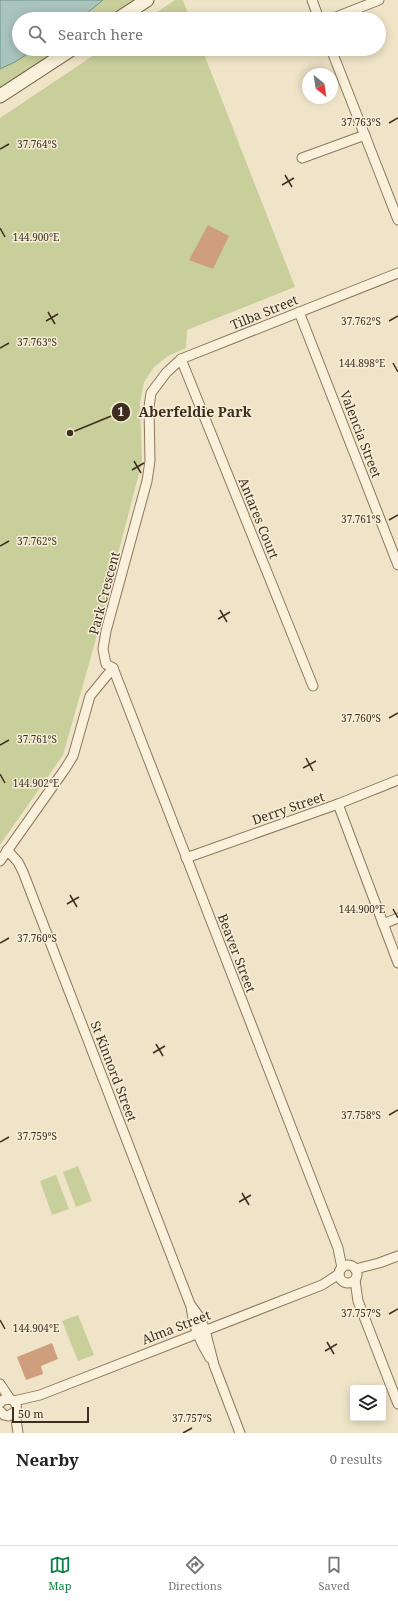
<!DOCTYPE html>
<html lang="en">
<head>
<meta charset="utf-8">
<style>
  :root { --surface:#fff; --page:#f2f2f2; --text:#222; --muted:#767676; --line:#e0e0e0; --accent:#0b8043 }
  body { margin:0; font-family:"Noto Serif",serif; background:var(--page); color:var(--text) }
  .controls { position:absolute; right:12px; bottom:12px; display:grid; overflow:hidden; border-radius:4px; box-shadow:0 2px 10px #0003 }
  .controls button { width:36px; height:36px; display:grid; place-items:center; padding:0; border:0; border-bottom:1px solid var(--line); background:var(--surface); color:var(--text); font:20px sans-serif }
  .compass { position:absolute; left:302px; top:68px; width:36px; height:36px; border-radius:50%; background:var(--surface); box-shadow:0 2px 10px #0003; rotate:150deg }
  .scale { position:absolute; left:12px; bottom:10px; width:77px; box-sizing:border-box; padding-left:4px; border:2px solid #3d2e20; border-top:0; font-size:11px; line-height:14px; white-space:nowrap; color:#3d2e20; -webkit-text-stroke:3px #f7eed8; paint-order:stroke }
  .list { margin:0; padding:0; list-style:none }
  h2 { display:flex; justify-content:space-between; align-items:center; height:52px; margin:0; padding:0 16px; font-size:17px }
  h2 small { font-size:13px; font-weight:400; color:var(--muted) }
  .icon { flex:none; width:22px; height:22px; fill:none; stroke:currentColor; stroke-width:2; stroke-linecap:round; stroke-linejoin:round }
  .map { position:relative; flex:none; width:398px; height:1433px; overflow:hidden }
  .search { position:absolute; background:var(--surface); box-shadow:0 2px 10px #0003; left:12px; right:12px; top:12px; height:44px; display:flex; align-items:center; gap:10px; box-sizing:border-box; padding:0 14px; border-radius:22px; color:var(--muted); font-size:15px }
  .sheet { height:112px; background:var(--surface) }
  nav { display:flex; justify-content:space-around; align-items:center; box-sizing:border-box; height:56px; border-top:1px solid var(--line); background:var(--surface); font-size:11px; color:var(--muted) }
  nav a { display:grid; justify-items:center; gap:2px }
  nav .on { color:var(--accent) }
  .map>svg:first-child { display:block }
  .green { fill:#c9cf9b }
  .water { fill:#a9c4bc; stroke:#6f938a }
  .building { fill:#cf9f7d }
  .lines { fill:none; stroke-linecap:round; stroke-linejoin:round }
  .street-casing { stroke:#8d765c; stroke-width:11 }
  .secondary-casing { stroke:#6f573f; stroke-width:15 }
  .street { stroke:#faf1dc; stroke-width:9 }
  .secondary { stroke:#faf1dc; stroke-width:13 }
  .ticks { fill:none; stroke:#3d2e20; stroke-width:1.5 }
  .labels { text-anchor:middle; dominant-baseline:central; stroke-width:3; stroke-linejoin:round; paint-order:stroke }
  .street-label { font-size:13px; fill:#3d2e20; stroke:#f7eed8 }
  .ticks-label { font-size:10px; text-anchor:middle; fill:#3d2e20; stroke:#f7eed8; stroke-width:3; stroke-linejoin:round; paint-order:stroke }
  .leader { fill:none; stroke:#3d2e20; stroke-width:1.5 }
  .callout-dot { fill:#3d2e20; stroke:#f7eed8; stroke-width:1.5 }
  .mark-label { font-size:12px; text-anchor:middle; font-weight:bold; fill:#fff }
  .callout-label { font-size:14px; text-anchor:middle; font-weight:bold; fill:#3d2e20; stroke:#f7eed8; stroke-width:3; stroke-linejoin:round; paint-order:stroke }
</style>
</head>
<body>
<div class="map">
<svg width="398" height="1433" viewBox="0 0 398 1433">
  <rect width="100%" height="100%" fill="#f0e4c8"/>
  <g class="green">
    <polygon points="103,0 138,0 110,19 80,19"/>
    <polygon points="175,0 183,0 190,19 147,19"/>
    <polygon points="35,49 64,49 0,91 0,69 15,62"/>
    <polygon points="103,49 202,49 295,287 187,330 186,348 168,356 154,367 144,382 140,403 142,462 94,646 63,755 0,845 0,118"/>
    <polygon points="78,1166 92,1201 76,1207 63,1172"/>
    <polygon points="56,1175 69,1209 52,1215 40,1181"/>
    <polygon points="78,1315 94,1355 78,1361 62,1321"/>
  </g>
  <polygon class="water" points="0,0 103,0 80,19 19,19 19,49 35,49 15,62 0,69"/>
  <g class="building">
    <polygon points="208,225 229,236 213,269 189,260"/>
    <polygon points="52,1343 58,1359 41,1366 43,1374 26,1380 17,1357"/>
  </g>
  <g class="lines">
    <g class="street-casing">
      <g id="street">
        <polyline points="312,0 319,19"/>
        <polyline points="331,19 379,0"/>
        <polyline points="331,49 398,220"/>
        <polyline points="302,158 365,135"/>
        <polyline points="299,312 398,565"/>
        <polyline points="181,359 313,686"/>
        <polyline points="113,668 338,1248 342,1268"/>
        <polyline points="113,668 106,664 103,649 106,631 147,481 150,461 149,407 151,393 166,373 181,359 398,273"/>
        <polyline points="338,804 398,963"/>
        <polyline points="7,850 18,862 23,872 190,1304 200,1318 205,1330 214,1365 240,1433"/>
        <polyline points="186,858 338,804 398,780"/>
        <polyline points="0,861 65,769 73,756 90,696 113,668"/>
        <polyline points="383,924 398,918"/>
        <circle cx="348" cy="1274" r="9"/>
        <polyline points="355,1269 379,1263 398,1256"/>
        <polyline points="355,1280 358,1301 398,1404"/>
        <path d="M191,1307C193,1326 200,1342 210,1358"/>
        <polyline points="0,1384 10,1399"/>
        <polyline points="14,1401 40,1395 322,1285 339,1274"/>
        <path d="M0,1403L3,1400L10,1399C16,1401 18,1406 15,1412L8,1416L4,1415L0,1411"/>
        <polyline points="15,1412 18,1433"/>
      </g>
    </g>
    <g class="secondary-casing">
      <g id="secondary">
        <polyline points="118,19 147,0"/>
        <polyline points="0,96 72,49"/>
      </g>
    </g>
    <use href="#street" class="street"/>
    <use href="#secondary" class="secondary"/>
  </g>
  <path class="ticks" d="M389,123L398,118M0,149L9,144M285,175L292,187M282,185L294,178M0,228L5,237M48,312L55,324M46,321L58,314M389,321L398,316M0,348L9,343M393,363L398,372M134,461L141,473M132,470L144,463M389,520L398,515M0,546L9,541M220,610L227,622M218,619L230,612M389,718L398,713M0,745L9,740M306,758L313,771M303,768L316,761M0,774L5,783M70,895L77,907M67,904L79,897M393,909L398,918M0,943L9,938M156,1044L163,1056M153,1053L165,1046M389,1115L398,1110M0,1142L9,1137M242,1193L249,1205M239,1202L251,1195M389,1314L398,1309M0,1320L5,1329M327,1342L334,1354M325,1351L337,1344M183,1433L192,1428"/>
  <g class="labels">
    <g class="street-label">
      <text transform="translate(264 312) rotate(-22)">Tilba Street</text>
      <text transform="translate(361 434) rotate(69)">Valencia Street</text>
      <text transform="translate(259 518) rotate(68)">Antares Court</text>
      <text transform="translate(104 593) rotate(-75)">Park Crescent</text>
      <text transform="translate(288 808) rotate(-19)">Derry Street</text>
      <text transform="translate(237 953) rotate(69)">Beaver Street</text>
      <text transform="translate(114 1071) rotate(69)">St Kinnord Street</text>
      <text transform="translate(176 1327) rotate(-21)">Alma Street</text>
    </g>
  </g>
  <g class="ticks-label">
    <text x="361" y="126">37.763°S</text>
    <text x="37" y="148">37.764°S</text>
    <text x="36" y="241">144.900°E</text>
    <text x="361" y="325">37.762°S</text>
    <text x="37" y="346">37.763°S</text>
    <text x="362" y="367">144.898°E</text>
    <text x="361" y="523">37.761°S</text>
    <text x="37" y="545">37.762°S</text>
    <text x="361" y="722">37.760°S</text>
    <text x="37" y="743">37.761°S</text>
    <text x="36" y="787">144.902°E</text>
    <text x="362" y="913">144.900°E</text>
    <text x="37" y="942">37.760°S</text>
    <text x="361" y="1119">37.758°S</text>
    <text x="37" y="1140">37.759°S</text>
    <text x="361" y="1317">37.757°S</text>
    <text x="36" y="1332">144.904°E</text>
    <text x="192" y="1422">37.757°S</text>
  </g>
  <path class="leader" d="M70 433L121 412"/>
  <g class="callout-dot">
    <circle cx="70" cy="433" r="4"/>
    <circle cx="121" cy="412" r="10"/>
  </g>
  <g class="mark-label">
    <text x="121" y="416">1</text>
  </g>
  <g class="callout-label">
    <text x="195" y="417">Aberfeldie Park</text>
  </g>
</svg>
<div class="controls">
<button><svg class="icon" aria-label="layers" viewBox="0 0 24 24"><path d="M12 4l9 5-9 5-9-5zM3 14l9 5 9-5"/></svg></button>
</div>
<svg class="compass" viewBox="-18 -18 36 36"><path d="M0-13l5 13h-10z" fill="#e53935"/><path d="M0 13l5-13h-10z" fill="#767676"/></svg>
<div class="scale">50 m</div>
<div class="search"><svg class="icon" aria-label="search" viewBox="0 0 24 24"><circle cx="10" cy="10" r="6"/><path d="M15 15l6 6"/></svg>Search here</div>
</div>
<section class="sheet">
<h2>Nearby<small>0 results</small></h2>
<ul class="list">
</ul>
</section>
<nav>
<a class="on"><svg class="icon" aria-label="map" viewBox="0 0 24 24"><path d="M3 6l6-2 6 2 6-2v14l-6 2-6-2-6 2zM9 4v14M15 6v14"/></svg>Map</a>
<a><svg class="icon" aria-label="directions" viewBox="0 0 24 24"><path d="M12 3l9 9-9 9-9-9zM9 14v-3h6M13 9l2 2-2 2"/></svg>Directions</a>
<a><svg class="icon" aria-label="saved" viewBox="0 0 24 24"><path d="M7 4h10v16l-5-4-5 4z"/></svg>Saved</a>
</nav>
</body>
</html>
